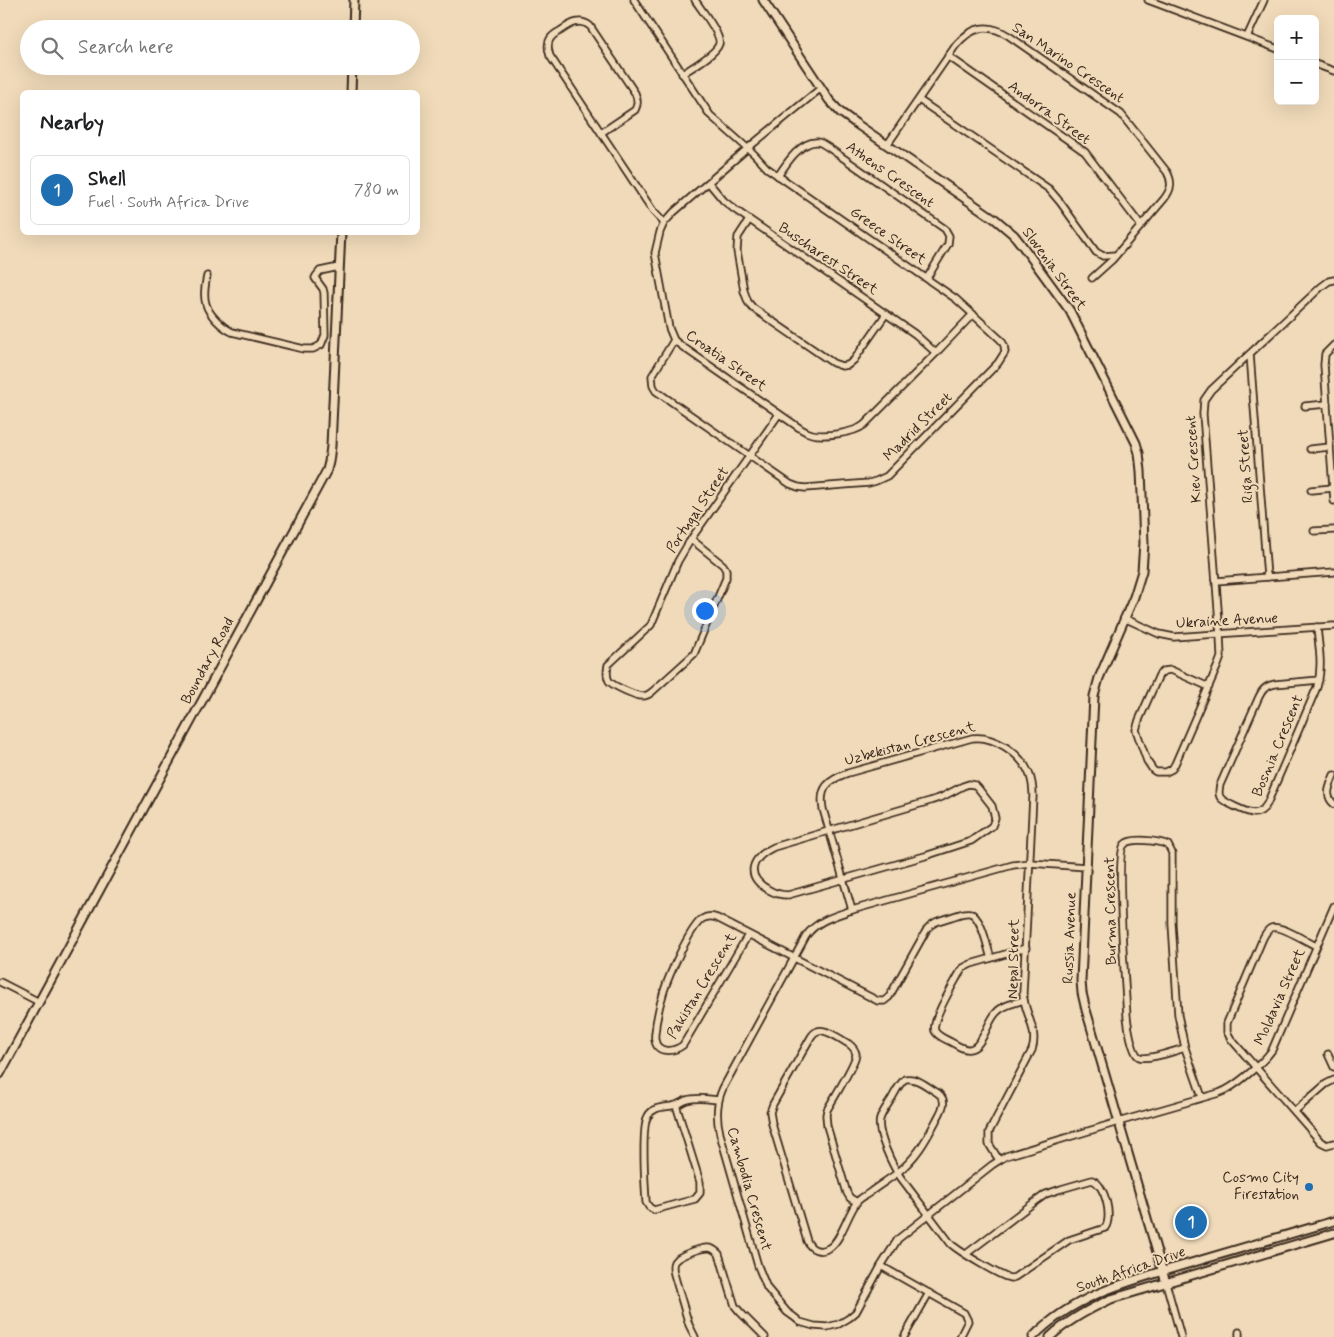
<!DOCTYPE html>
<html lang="en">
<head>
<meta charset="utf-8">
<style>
  :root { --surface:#fff; --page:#f2f2f2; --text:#202124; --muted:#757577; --line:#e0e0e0; --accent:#1f6fb2 }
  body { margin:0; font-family:Mynerve,sans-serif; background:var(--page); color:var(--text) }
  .controls { position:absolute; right:15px; top:15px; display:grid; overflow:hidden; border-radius:8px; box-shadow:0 5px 20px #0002 }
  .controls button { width:45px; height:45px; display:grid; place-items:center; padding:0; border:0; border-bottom:1px solid var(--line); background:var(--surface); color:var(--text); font:25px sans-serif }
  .you { position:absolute; left:704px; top:610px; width:18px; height:18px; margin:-12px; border:4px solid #fff; border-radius:50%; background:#1a73e8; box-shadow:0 0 0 8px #1a73e833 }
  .badge { display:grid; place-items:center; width:32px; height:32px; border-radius:50%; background:var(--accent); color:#fff; font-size:16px; font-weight:700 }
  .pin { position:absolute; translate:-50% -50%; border:2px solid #fff; box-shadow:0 1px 5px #0006 }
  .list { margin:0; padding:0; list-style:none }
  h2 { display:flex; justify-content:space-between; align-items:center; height:65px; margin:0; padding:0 20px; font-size:21px }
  h2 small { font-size:16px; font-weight:400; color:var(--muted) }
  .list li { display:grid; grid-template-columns:32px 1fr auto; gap:15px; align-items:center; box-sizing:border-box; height:70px; margin:0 10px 10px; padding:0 10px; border:1px solid var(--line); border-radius:8px }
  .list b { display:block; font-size:19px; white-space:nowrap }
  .list p { margin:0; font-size:16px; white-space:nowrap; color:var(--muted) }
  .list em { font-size:16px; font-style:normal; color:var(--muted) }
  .icon { flex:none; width:28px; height:28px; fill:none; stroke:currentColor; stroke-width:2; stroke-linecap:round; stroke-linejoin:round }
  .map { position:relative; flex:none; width:1334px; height:1337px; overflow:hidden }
  .search { position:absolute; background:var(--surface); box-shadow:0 5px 20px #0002; left:20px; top:20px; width:400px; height:55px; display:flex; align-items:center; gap:12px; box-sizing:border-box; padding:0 18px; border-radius:28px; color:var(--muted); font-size:19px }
  .panel { position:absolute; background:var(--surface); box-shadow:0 5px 20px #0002; left:20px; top:90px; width:400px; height:145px; border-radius:8px }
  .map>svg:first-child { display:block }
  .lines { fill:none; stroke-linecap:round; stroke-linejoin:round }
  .minor-casing { stroke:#3b2a1e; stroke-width:9 }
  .tertiary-casing { stroke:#3b2a1e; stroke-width:11 }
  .minor { stroke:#f0dab9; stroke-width:5.5 }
  .tertiary { stroke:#f0dab9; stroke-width:7 }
  .poi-dot { fill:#1f6fb2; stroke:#f0dab9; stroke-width:2 }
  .labels { text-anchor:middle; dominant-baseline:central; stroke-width:4; stroke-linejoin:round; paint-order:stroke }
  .street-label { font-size:15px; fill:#3b2a1e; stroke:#f0dab9 }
  .poi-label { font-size:15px; fill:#3b2a1e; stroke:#f0dab9; text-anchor:end }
</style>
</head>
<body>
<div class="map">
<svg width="1334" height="1337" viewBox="0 0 1334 1337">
  <rect width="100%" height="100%" fill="#f0dab9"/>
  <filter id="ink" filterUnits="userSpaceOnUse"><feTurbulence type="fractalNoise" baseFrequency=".02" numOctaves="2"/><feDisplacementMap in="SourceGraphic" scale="10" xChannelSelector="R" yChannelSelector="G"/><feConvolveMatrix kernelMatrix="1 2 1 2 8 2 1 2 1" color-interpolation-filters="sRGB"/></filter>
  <g filter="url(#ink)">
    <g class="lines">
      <g class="minor-casing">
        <g id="minor">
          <polyline points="634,0 710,115 754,154 767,168 956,299 1001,340 1004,345 1005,352 998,363 887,476 876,481 869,483 805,488 798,487 790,484 656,391 653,386 652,376 674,340"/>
          <polyline points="1148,0 1278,49"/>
          <polyline points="1247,37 1264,0"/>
          <polyline points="948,56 1085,152 1141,226"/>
          <polyline points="1315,64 1334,71"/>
          <path d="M682,74C691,68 716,54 719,44C722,35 700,8 695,0"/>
          <path d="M821,88L748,148L674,212L664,223L660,232L655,253L669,328L674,340L680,345L801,429C804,431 808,433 812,434C825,437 854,433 864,425L936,353L973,314"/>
          <polyline points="919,100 1049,189 1060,202 1096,252 1103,256 1116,255"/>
          <path d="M601,133L635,110C638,104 638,100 635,93L590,26C579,17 569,25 560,31C556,33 552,36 550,39C547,44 548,50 550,56L653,211L664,223"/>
          <path d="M887,145L956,45C972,26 988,23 1009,36L1121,114L1167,172C1173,183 1171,190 1164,199L1112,260L1092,278"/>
          <path d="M778,176C786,164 801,140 818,142C822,143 826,146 829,148L945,229L949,236L948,244L927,278"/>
          <polyline points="709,183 724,201 734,209 915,334 936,353"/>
          <polyline points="749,220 738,237 737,251 744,291 748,302 753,308 833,363 842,366 848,365 854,360 886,314"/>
          <path d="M207,276C205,285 203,295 206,304C209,315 222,327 232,332L304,349H313L321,345L325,335L324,293L323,289L315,278L316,276L320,271L339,267"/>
          <polyline points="1334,345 1325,354 1324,365 1334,501"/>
          <polyline points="1250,354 1267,577"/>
          <polyline points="1305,406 1327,404"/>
          <polyline points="1310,449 1330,447"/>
          <polyline points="1311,490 1333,488"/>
          <polyline points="1314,531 1334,530"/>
          <path d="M691,539L723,565L726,570V578L694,654L653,691C650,694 646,696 642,696C636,696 613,686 609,681C606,676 607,670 608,665L651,625L678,561L691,539L779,414"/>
          <polyline points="1216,581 1334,572"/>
          <polyline points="1124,618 1159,634 1174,637 1334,626"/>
          <path d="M1317,627C1319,649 1323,666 1317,687L1267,804C1264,809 1260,813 1254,813C1247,813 1223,802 1220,797C1218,793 1219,789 1220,785L1258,699C1262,690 1265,686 1275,684L1319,680"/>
          <polyline points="1209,687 1171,670 1164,671 1159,675 1139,720 1136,730 1147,761 1153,770 1156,772 1166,772 1172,769 1175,764 1218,665 1221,657 1220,635 1203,414 1204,400 1211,390 1321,287 1329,281 1334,280"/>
          <path d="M1334,775C1330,786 1324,795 1334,804"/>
          <path d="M969,784L975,785L978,788L992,806L995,818L992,826L971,841L925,856L788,895C781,895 776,894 769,890C744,876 751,858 774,847L930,801L942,797L963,786Z"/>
          <path d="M1086,867L1030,863L1013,865L852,910C835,916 817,920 806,936L723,1088C716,1103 716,1118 720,1134L758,1266L767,1288L787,1312L794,1317L800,1322L814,1326L827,1327L839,1324L849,1318L856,1312L881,1266L898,1239L992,1165L1006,1156L1118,1122L1219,1093C1234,1088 1263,1063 1272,1050L1334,906"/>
          <path d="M852,910L823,809C819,788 828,780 848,773L972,738C994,735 1020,753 1029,773C1032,780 1033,788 1033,796L1023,993C1024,1013 1039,1030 1032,1050L989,1132V1144L999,1160"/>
          <path d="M748,935L683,1045C674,1052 657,1054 655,1040C654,1035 656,1029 656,1024C658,1015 659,1006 662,998C666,981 689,929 702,919C707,916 712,916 717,918L878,1001H884L889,997L927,929C933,921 942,920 951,917C957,915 964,912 970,913C982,917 987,947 991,958"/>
          <path d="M1316,946C1307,942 1280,924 1271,928C1267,930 1265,934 1263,938L1227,1023V1032L1231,1039L1321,1142L1327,1145L1334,1143"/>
          <polyline points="0,982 39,1002"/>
          <path d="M1024,1000C1015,1003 1002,1005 996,1013C988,1021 983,1044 973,1048C965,1052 957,1045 951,1042C946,1039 938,1037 935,1031C931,1021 953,985 959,974L963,968L971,964L1026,948"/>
          <path d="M1185,1048C1177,1050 1144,1062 1138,1056C1132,1051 1128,1026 1127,1017C1126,995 1115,854 1124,845C1130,837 1160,841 1168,845L1172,853V924L1178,1015L1185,1048L1202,1097"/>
          <polyline points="1328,1054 1334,1067"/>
          <path d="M676,1105L700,1182V1193L695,1199L654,1210L649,1207L646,1202C645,1186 641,1126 648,1116C654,1105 667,1108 676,1105C680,1104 683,1101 687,1100C697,1097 708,1099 718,1100"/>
          <polyline points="1295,1111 1326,1084 1334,1080"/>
          <path d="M857,1202L850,1198L847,1193L827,1126L826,1115L827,1110C833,1099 856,1063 856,1054C855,1049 853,1047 849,1044C842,1040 825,1028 818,1031C814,1032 813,1034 811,1037L773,1104L770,1112L772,1124L807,1241C811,1250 820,1253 829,1248C841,1241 848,1213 857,1202C860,1198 865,1196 869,1193C878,1186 888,1180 897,1173C916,1158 925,1142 936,1121C943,1108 950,1099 933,1090C925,1085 916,1077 905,1079C899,1084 896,1091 892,1098C888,1105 882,1112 880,1119C876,1132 893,1167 901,1178L951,1244C959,1251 1002,1278 1011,1278C1013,1278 1014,1277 1015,1277L1069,1240L1105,1228C1113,1217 1105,1184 1092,1180L1061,1189L1046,1194L1032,1204L966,1254"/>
          <polyline points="881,1266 964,1313 968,1321 960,1337"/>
          <polyline points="1166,1283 1181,1337"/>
          <path d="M695,1337L689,1325L674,1274C673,1270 672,1266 674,1262C678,1256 701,1247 709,1248C713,1248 716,1251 719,1254L735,1306L740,1312L765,1337"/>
          <polyline points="904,1337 929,1293"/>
          <polyline points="1239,1337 1239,1332"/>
        </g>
      </g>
      <g class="tertiary-casing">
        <g id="tertiary">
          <polyline points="763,0 829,100 840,112 858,125 995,219 1014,235 1021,244 1070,311 1136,443 1139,453 1141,471 1144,543 1142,571 1134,597 1099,678 1094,696 1081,981 1082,993 1086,1010 1166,1283"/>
          <polyline points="353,29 354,0"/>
          <polyline points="351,92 352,66"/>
          <polyline points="0,1074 327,470 329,462 331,446 341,232"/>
          <path d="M1033,1337C1076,1293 1134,1280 1191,1263C1238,1249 1286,1235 1334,1221"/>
          <path d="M1050,1337C1068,1320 1089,1309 1111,1299L1334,1233"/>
        </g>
      </g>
      <use href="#minor" class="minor"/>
      <use href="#tertiary" class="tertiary"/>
    </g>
  </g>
  <circle class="poi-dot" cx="1309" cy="1187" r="5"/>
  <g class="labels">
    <g class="street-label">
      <text transform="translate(1068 63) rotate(34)">San Marino Crescent</text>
      <text transform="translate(1049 113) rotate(36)">Andorra Street</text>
      <text transform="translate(890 175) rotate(35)">Athens Crescent</text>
      <text transform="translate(888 236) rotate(35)">Greece Street</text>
      <text transform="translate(828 259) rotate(34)">Buscharest Street</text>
      <text transform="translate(1054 269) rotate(54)">Slovenia Street</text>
      <text transform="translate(726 361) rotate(35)">Croatia Street</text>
      <text transform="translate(918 427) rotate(-45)">Madrid Street</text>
      <text transform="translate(1194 459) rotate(-94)">Kiev Crescent</text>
      <text transform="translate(1246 466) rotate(-94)">Riga Street</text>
      <text transform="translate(698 510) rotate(-56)">Portugal Street</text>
      <text transform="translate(1227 621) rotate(-3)">Ukraine Avenue</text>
      <text transform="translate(208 661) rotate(-62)">Boundary Road</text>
      <text transform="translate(910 744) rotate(-15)">Uzbekistan Crescent</text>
      <text transform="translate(1278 746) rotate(-67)">Bosnia Crescent</text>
      <text transform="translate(1111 911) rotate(-91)">Burma Crescent</text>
      <text transform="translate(1070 938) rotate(-88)">Russia Avenue</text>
      <text transform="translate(1014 959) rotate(-89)">Nepal Street</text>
      <text transform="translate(702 986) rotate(-59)">Pakistan Crescent</text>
      <text transform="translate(1280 997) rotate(-66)">Moldavia Street</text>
      <text transform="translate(749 1189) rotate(74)">Cambodia Crescent</text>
      <text transform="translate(1131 1270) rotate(-19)">South Africa Drive</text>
    </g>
    <g class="poi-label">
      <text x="1299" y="1178">Cosmo City<tspan x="1299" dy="17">Firestation</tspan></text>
    </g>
  </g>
</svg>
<div class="controls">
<button>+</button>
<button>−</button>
</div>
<div class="you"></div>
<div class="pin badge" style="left:1191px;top:1222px">1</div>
<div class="search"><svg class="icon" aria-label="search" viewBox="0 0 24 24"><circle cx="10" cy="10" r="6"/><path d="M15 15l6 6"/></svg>Search here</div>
<section class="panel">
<h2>Nearby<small></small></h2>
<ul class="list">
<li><span class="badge">1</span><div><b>Shell</b><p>Fuel · South Africa Drive</p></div><em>780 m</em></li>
</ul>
</section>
</div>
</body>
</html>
